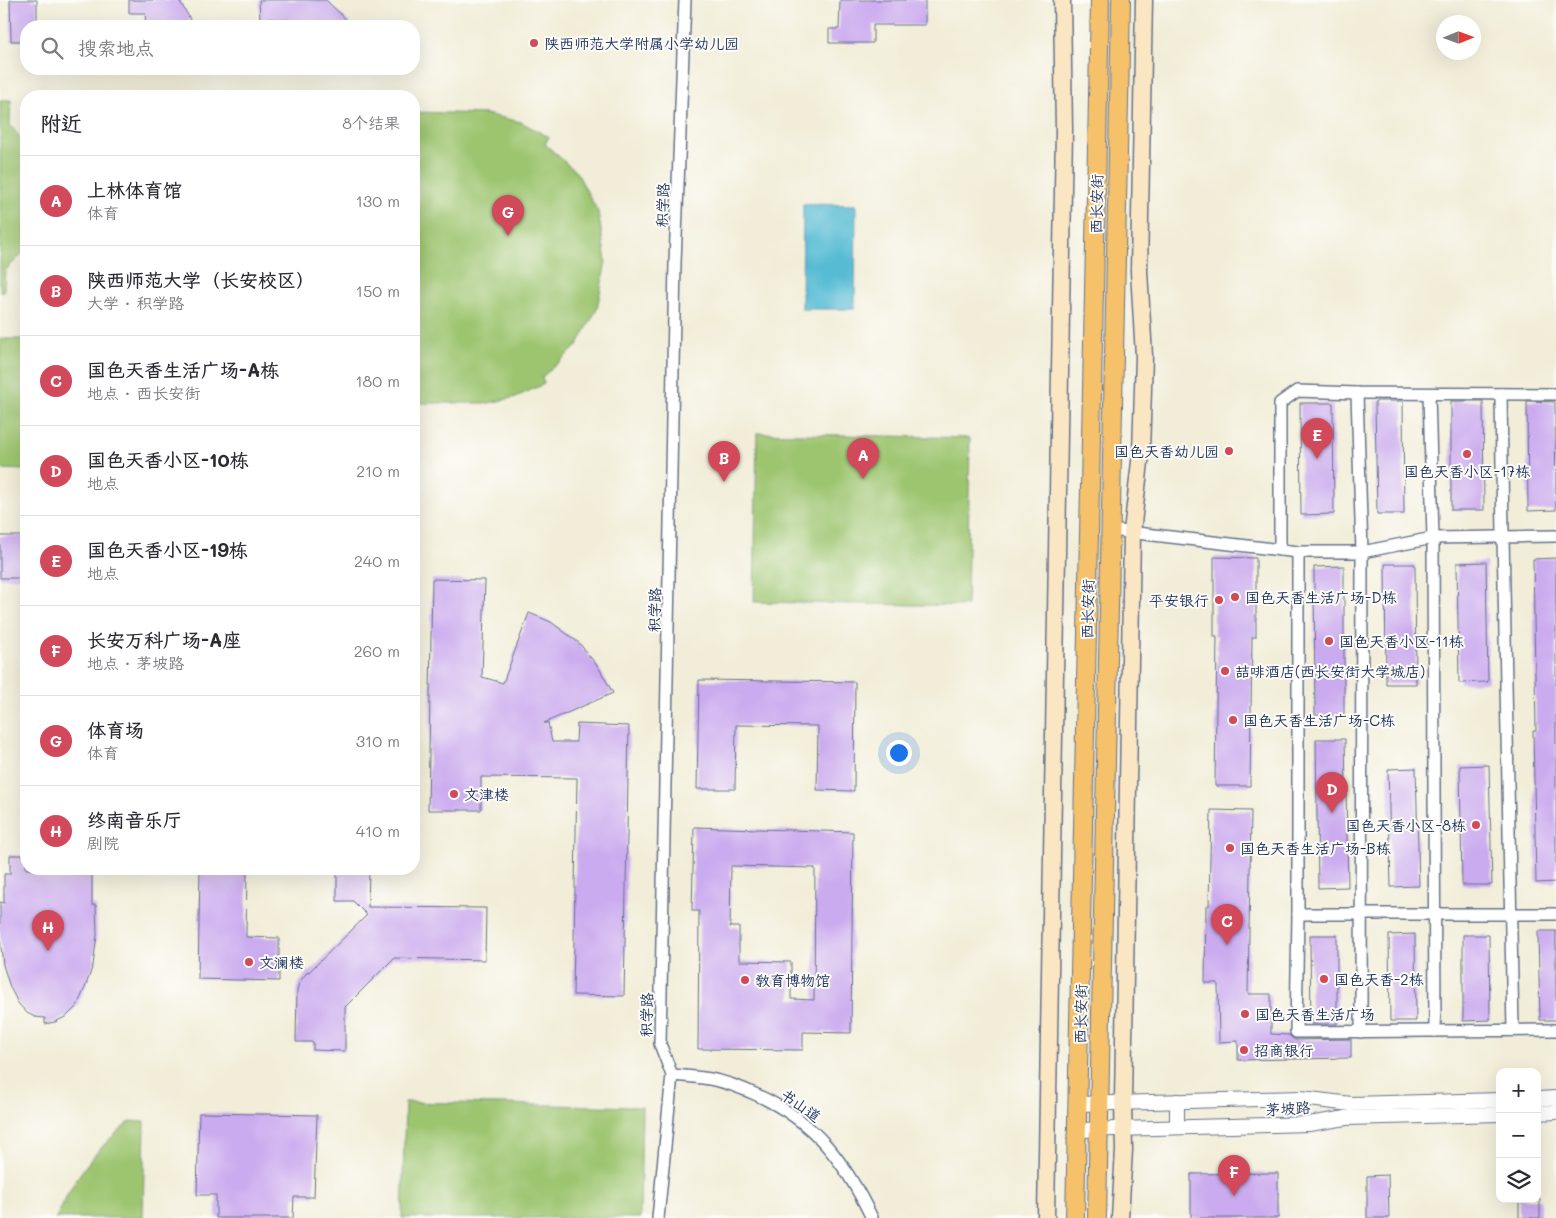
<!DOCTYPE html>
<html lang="zh">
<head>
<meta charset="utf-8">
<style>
  :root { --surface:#fff; --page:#f2f2f3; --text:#2b2b33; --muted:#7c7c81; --line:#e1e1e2; --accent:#d1495b }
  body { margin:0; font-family:Mali,"LXGW WenKai TC",sans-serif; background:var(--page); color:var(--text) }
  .controls { position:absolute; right:15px; bottom:15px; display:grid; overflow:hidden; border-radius:10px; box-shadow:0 5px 20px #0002 }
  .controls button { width:45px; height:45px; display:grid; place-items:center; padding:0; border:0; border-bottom:1px solid var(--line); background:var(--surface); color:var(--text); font:25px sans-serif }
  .compass { position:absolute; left:1436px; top:15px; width:45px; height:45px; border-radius:50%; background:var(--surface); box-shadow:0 5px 20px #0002; rotate:89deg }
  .you { position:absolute; left:898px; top:752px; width:18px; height:18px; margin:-12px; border:4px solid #fff; border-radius:50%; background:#1a73e8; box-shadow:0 0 0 8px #1a73e833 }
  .badge { display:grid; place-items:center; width:32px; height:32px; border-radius:50%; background:var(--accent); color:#fff; font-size:16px; font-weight:700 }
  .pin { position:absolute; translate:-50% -41px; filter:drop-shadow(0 1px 2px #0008) }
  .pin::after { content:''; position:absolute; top:26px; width:18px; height:15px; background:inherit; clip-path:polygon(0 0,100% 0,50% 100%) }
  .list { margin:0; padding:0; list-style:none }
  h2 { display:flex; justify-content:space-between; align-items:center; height:65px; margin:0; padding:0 20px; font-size:21px }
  h2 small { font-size:16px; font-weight:400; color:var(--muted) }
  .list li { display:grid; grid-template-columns:32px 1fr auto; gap:15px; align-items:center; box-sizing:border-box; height:90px; padding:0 20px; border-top:1px solid var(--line) }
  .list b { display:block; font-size:19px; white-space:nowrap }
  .list p { margin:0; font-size:16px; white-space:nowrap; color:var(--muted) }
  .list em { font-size:16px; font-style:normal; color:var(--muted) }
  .icon { flex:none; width:28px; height:28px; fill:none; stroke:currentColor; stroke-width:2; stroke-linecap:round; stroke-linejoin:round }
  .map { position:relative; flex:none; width:1556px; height:1218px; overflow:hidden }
  .search { position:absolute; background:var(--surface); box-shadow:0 5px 20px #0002; left:20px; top:20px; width:400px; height:55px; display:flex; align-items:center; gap:12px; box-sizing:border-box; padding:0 18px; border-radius:20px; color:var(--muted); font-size:19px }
  .panel { position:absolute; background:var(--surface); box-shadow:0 5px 20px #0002; left:20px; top:90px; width:400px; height:785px; border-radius:20px }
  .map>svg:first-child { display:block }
  .green { fill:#9dc570; stroke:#5c7a67 }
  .water { fill:#56bcd4; stroke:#387699 }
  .building { fill:#cbabef; fill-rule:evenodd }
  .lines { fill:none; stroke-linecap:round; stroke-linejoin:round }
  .minor-casing { stroke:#667289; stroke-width:14 }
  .tertiary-casing { stroke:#667289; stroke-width:16 }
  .secondary-casing { stroke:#667289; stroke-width:19 }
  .primary-casing { stroke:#667289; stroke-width:20 }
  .minor { stroke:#fff; stroke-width:11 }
  .tertiary { stroke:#fff; stroke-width:14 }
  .secondary { stroke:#fbe6c4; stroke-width:16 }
  .primary { stroke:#f5c16b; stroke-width:18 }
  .poi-dot { fill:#d1495b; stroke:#fdfcf7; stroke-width:2 }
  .labels { text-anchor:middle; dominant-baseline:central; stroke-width:4; stroke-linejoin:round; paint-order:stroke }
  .poi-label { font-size:15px; fill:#1b2f5e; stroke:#fdfcf7; text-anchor:start }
  .street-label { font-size:15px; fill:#1b2f5e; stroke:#fdfcf7 }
</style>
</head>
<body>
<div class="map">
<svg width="1556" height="1218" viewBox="0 0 1556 1218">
  <rect width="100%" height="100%" fill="#fdfcf7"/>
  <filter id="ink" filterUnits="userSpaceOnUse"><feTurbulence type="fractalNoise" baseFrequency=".02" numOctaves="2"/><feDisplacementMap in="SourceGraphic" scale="10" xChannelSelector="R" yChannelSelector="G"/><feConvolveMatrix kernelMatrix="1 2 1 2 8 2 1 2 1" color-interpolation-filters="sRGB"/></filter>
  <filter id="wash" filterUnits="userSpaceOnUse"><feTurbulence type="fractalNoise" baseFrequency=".0096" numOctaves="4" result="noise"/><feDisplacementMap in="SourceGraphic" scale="20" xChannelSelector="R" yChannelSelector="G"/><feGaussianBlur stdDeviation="1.12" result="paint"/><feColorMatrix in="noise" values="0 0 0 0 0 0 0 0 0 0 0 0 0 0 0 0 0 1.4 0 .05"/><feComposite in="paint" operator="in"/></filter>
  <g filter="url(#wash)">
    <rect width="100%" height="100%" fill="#f1edd8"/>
    <g class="green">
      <polygon points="0,100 11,100 10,125 26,144 26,246 23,253 5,271 4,292 0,292"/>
      <polygon points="414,112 486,114 521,122 549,137 545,144 577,173 598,212 606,261 597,309 577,346 542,377 544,384 516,397 489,403 414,403"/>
      <polygon points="0,339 26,339 26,470 0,469"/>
      <polygon points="757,433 970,438 967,606 754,602"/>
      <polygon points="405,1102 642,1107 640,1218 402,1218"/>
      <path d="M131,1121L145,1122L143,1218H56C73,1178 97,1147 131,1121Z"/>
    </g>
    <polygon class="water" points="803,204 856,205 855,309 802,309"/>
    <g id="blocks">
      <g class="building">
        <polygon points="10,0 37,0 37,26 26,26 26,41 11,41"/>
        <polygon points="129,0 179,0 190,19 186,26 162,24 162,26 146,26 145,13 129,13"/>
        <polygon points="259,0 326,0 353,26 291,26 289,20 260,18"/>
        <polygon points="840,0 925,0 925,25 873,25 873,43 829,43 829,29 839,29"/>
        <polygon points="1375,401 1403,401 1404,514 1377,514"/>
        <polygon points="1451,401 1483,401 1484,510 1451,510"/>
        <polygon points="1527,401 1555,402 1556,510 1528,511"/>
        <polygon points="1300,403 1333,403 1334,514 1301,515"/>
        <rect x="0" y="536" width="26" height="42"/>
        <polygon points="1214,557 1256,558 1256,637 1252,637 1250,786 1215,786 1217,636 1214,636"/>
        <polygon points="1556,558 1556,882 1536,883 1533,731 1536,731 1533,559"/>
        <polygon points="1486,562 1488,682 1459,683 1457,563"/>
        <polygon points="1385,564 1415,564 1416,684 1386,684"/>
        <polygon points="1344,566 1344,715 1315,715 1314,567"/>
        <polygon points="432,579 485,580 482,677 503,683 529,613 551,622 579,643 599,668 613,693 544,723 548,723 552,742 576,742 577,724 629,726 624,996 573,995 577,778 481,777 481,810 428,810"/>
        <polygon points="699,680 855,682 854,791 817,790 818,726 736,725 735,789 697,789"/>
        <polygon points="1316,739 1345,739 1348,887 1318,888"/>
        <polygon points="1489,765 1492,885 1462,885 1460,766"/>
        <polygon points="1416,768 1419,886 1391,887 1388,769"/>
        <polygon points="1211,810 1251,811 1248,994 1271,994 1271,1034 1289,1035 1292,1038 1296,1040 1351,1039 1351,1058 1238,1060 1238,1041 1219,1042 1218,983 1205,983 1206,906 1209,906"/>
        <path d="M694,827L853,832L851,1033L803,1032V1050L698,1049L699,911H692ZM731,866L815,868L814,1000L791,999V962L739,961V927H730Z"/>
        <polygon points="10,855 26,855 26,869 86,869 86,874 92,874 92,905 96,905 97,935 93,965 85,988 77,1006 67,1016 55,1022 45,1024 45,1018 35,1017 27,1013 18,1003 10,987 3,965 0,938 0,902 4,903 4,874 10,874"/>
        <polygon points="200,869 247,869 246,937 279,938 279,981 198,979"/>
        <polygon points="337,869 369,869 368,907 486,908 485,960 394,958 345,1007 345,1051 313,1050 313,1042 296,1042 297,990 299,983 308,971 309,972 367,915 353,901 337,901"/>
        <polygon points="1538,931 1556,931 1556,1020 1540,1020"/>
        <polygon points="1415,934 1416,1021 1390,1021 1389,935"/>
        <polygon points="1310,935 1337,935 1337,1024 1311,1024"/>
        <polygon points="1463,935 1489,935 1490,1020 1463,1021"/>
        <polygon points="199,1113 317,1115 314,1197 294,1197 293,1218 216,1218 216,1195 197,1195"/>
        <polygon points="1278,1173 1278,1218 1191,1218 1191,1174"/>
        <polygon points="1388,1175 1389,1218 1367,1218 1367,1176"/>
        <rect x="1519" y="1199" width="21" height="19"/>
      </g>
    </g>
  </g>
  <g filter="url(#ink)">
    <use href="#blocks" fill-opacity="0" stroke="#667289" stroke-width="1"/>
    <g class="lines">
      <g class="minor-casing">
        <g id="minor">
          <polyline points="1357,393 1362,552 1361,1032"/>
          <polyline points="1429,394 1433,538 1435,1031"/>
          <polyline points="1501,394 1503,536 1513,1030"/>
          <polyline points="1111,530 1298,552 1362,552 1433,538 1556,536"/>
          <polyline points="1280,550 1280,403 1297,391 1357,393 1556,394"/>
          <polyline points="1298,552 1298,914 1296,1032 1556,1030"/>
          <polyline points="1298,914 1556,914"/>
          <path d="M672,1075C685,1076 698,1077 710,1079C727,1082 742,1088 757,1095C816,1122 845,1162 872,1218"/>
          <polyline points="658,1218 672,1075 660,1044 675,263 685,0"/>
        </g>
      </g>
      <g class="tertiary-casing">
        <g id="tertiary">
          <polyline points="1537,1099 1556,1098"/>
          <polyline points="1177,1101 1177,1127"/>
          <polyline points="1078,1104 1301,1098 1351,1104 1500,1100"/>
          <polyline points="1537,1113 1556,1112"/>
          <polyline points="1078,1130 1309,1124 1346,1118 1500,1114"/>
        </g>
      </g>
      <g class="secondary-casing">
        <g id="secondary">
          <polyline points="1046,1218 1064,130 1062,0"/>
          <polyline points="1120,1218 1124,1150 1123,1103 1132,532 1141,453 1144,356 1139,271 1144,0"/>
        </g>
      </g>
      <g class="primary-casing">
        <g id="primary">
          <polyline points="1075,1218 1100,0"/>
          <polyline points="1097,1218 1121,0"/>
        </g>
      </g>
      <use href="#minor" class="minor"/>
      <use href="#tertiary" class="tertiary"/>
      <use href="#secondary" class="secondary"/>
      <use href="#primary" class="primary"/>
    </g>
  </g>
  <g class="poi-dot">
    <circle cx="534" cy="43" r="5"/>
    <circle cx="1229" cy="451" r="5"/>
    <circle cx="1467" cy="454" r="5"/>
    <circle cx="1235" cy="597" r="5"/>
    <circle cx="1219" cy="600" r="5"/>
    <circle cx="1329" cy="641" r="5"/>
    <circle cx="1225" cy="671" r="5"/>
    <circle cx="1233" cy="720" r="5"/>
    <circle cx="454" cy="794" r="5"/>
    <circle cx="1476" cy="825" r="5"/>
    <circle cx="1230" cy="848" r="5"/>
    <circle cx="249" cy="962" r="5"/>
    <circle cx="1324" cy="979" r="5"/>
    <circle cx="745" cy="980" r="5"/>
    <circle cx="1245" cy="1014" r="5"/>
    <circle cx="1244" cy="1050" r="5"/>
  </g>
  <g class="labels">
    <g class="poi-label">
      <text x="544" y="43">陕西师范大学附属小学幼儿园</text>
      <text x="1219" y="451" text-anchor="end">国色天香幼儿园</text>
      <text x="1467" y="471" text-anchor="middle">国色天香小区-17栋</text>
      <text x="1245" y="597">国色天香生活广场-D栋</text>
      <text x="1209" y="600" text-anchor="end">平安银行</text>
      <text x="1339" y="641">国色天香小区-11栋</text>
      <text x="1235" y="671">喆啡酒店(西长安街大学城店)</text>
      <text x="1243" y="720">国色天香生活广场-C栋</text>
      <text x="464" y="794">文津楼</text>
      <text x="1466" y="825" text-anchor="end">国色天香小区-8栋</text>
      <text x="1240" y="848">国色天香生活广场-B栋</text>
      <text x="259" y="962">文澜楼</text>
      <text x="1334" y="979">国色天香-2栋</text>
      <text x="755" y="980">教育博物馆</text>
      <text x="1255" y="1014">国色天香生活广场</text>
      <text x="1254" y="1050">招商银行</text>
    </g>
    <g class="street-label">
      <text transform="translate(1096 204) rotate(-89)">西长安街</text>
      <text transform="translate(662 205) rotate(-88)">积学路</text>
      <text transform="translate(1087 609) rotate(-89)">西长安街</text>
      <text transform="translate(654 610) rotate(-89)">积学路</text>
      <text transform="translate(1080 1014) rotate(-89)">西长安街</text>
      <text transform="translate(646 1015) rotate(-89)">积学路</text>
      <text transform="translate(801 1105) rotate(35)">书山道</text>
      <text transform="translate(1288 1108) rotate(-3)">茅坡路</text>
    </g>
  </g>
</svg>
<div class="controls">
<button>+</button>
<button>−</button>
<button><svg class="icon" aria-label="layers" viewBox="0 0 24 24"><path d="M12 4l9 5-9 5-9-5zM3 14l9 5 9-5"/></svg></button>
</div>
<svg class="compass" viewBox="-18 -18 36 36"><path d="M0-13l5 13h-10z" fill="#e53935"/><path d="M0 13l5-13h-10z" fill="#7c7c81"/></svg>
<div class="you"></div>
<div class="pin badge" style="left:863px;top:479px">A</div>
<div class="pin badge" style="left:724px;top:482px">B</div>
<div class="pin badge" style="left:1227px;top:945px">C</div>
<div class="pin badge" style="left:1332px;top:813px">D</div>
<div class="pin badge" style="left:1317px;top:459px">E</div>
<div class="pin badge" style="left:1234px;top:1196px">F</div>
<div class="pin badge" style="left:508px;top:236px">G</div>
<div class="pin badge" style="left:48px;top:951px">H</div>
<div class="search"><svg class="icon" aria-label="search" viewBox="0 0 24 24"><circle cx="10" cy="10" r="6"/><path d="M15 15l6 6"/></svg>搜索地点</div>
<section class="panel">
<h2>附近<small>8个结果</small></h2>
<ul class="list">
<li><span class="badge">A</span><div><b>上林体育馆</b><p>体育</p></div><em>130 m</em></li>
<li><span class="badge">B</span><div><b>陕西师范大学（长安校区）</b><p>大学 · 积学路</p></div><em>150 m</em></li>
<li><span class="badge">C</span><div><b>国色天香生活广场-A栋</b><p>地点 · 西长安街</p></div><em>180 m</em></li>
<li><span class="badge">D</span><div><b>国色天香小区-10栋</b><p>地点</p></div><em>210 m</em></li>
<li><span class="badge">E</span><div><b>国色天香小区-19栋</b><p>地点</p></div><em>240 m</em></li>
<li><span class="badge">F</span><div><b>长安万科广场-A座</b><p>地点 · 茅坡路</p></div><em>260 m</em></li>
<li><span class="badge">G</span><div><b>体育场</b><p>体育</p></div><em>310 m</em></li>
<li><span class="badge">H</span><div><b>终南音乐厅</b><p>剧院</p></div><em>410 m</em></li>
</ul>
</section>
</div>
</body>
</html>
